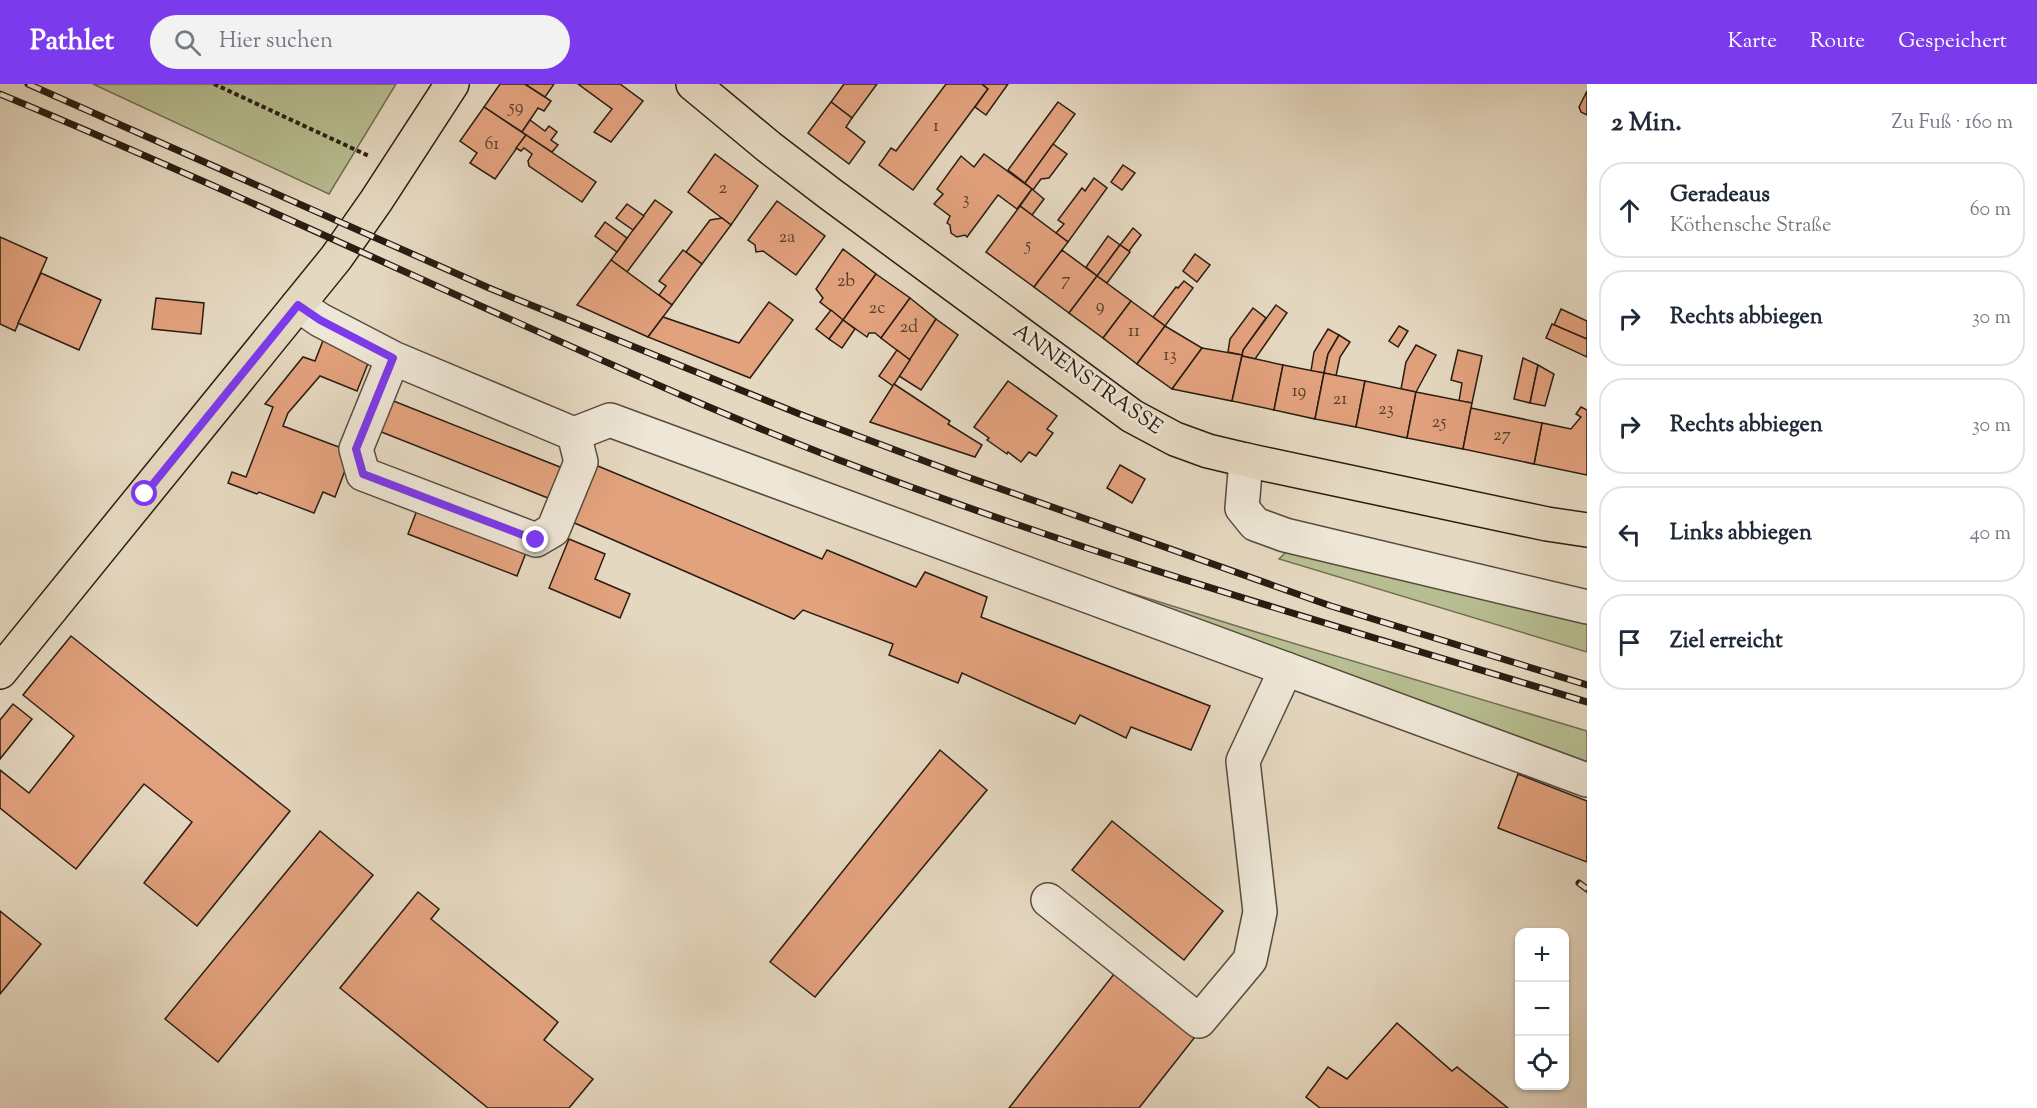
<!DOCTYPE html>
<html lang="de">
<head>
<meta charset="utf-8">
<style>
  :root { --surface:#fff; --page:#f2f2f3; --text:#1f2937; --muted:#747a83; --line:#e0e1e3; --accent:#7c3aed }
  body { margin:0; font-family:"Sorts Mill Goudy",serif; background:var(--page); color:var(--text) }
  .controls { position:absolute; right:18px; bottom:18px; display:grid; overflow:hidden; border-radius:12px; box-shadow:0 2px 4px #0004 }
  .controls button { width:54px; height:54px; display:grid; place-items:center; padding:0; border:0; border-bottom:2px solid var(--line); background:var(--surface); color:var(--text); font:30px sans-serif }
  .stop { position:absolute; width:18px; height:18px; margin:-14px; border:4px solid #7c3aed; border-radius:50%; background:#fff }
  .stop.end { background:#7c3aed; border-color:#fff; box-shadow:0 2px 6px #0008 }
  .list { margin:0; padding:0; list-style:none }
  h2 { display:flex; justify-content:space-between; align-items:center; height:78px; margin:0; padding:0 24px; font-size:26px }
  h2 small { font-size:20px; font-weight:400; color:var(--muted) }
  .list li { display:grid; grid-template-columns:39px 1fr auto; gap:18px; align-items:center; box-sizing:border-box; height:96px; margin:0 12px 12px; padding:0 12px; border:2px solid var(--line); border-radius:24px }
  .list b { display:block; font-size:22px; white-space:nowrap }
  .list p { margin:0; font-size:20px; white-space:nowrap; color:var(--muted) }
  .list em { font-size:20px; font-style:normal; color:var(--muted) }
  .icon { flex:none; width:33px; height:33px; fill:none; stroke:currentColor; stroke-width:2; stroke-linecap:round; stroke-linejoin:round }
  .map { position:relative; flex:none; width:1587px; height:1024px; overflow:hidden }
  header { display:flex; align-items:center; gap:36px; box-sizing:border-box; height:84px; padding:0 30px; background:var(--accent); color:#fff }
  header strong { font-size:28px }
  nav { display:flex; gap:33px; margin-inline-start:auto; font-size:21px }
  .search { width:420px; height:54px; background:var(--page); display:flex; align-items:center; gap:15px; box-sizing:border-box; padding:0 21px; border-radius:33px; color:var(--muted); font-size:22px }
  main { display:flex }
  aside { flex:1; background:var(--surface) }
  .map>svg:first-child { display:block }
  .green { fill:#b7be91; stroke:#706e52; stroke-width:1.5 }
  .building { fill:#e3a27e; stroke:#291d12; stroke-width:1.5 }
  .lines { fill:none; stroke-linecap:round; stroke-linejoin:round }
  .minor-casing { stroke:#584c3e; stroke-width:36 }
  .major-casing { stroke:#291d12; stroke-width:36 }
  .path { stroke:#291d12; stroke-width:4; stroke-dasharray:4.5 3; stroke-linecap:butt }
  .minor { stroke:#eee6d6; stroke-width:33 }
  .major { stroke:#e5d8c0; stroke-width:33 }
  .rail-casing { stroke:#291d12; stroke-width:7 }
  .rail { stroke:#eee6d6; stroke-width:4.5; stroke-dasharray:14; stroke-linecap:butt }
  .route { stroke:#7c3aed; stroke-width:8 }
  .labels { text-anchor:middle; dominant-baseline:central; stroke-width:5; stroke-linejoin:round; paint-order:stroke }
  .number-label { font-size:18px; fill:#583e2d }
  .street-label { font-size:21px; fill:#291d12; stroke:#eee6d6 }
</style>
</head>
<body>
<header>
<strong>Pathlet</strong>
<div class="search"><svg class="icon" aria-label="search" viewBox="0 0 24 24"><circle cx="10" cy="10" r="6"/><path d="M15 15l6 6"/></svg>Hier suchen</div>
<nav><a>Karte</a><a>Route</a><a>Gespeichert</a></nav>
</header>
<main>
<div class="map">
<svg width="1587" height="1024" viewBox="0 0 1587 1024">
  <rect width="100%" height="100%" fill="#e5d8c0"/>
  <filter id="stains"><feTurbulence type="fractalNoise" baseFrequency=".00333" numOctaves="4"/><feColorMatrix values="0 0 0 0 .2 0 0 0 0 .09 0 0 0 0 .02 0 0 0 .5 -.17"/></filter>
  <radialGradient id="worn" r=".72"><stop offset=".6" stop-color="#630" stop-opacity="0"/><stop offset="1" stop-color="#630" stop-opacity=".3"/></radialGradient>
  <g class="green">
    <polygon points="93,0 396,0 329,110"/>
    <polygon points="1288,466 1587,537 1587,568 1279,475"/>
    <polygon points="996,467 1256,548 1587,647 1587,681"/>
  </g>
  <g class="building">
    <polygon points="500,0 525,0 551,17 544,27 538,24 522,48 484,23"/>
    <polygon points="525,0 554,0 545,13"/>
    <polygon points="578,0 620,0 643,17 611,58 594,48 612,25"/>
    <polygon points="844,0 877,0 852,34 831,18"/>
    <polygon points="946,0 982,0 988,5 913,106 879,81 891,64 896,67"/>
    <polygon points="982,0 1008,0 986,31 975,23 988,5"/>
    <polygon points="1587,7 1587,31 1581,28 1579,23"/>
    <polygon points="831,18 852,34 846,43 865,58 849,80 808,49"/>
    <polygon points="1058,18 1075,30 1025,99 1008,86"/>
    <polygon points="484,23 526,51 495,95 470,79 477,69 460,57"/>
    <polygon points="530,36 545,47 549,42 557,48 551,56 558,61 552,68 522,48"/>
    <polygon points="526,51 596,98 582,118 529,82 528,77 532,70 524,64 521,67 516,64"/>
    <polygon points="1053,60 1067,70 1049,94 1041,95 1033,106 1025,99"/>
    <polygon points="715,70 758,102 731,141 688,108"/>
    <polygon points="984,70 1032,105 1017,125 998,111 967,153 965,151 957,153 951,149 950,141 947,139 950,132 934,120 943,110 937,105 961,72 974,83"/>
    <polygon points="1123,81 1135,89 1122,106 1111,98"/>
    <polygon points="1094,94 1107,104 1068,158 1056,149 1064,140 1058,136 1082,104 1085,107"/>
    <polygon points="1032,105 1044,115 1032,131 1020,122"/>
    <polygon points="655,116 672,128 627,188 611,176"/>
    <polygon points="777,117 825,152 796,191 763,167 756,168 755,161 748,156"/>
    <polygon points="627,120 644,132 633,146 616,134"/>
    <polygon points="1020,122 1068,158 1034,203 986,168"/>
    <polygon points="722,134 731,141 702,180 686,168 710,136"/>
    <polygon points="605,138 627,154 617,168 595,152"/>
    <polygon points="1133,144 1141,151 1129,167 1120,161"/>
    <polygon points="1108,152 1120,161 1097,192 1086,183"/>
    <polygon points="0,153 47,174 15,247 0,240"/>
    <polygon points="1120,161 1130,168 1107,199 1097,192"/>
    <polygon points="843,165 876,190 843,236 820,218 823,214 816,205"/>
    <polygon points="683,166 702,180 672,221 659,211 666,202 659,197"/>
    <polygon points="1062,166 1097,192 1069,229 1034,203"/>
    <polygon points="1195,170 1210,181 1197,198 1183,187"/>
    <polygon points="611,176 672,221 648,253 577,221"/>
    <polygon points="41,189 101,216 79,266 18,239"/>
    <polygon points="876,190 910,214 881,254 875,249 869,249 867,253 843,236"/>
    <polygon points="1097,192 1131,217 1103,254 1069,229"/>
    <polygon points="1184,197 1193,204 1165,242 1153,233 1176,203 1178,204"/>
    <polygon points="156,214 204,219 201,250 152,245"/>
    <polygon points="910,214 936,235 910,276 881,254"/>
    <polygon points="1131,217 1165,242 1137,280 1103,254"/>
    <polygon points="769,218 793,236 750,294 648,253 663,233 739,259"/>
    <polygon points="1276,221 1287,229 1255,275 1242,272 1243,266"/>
    <polygon points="1253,224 1266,234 1243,266 1242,271 1228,268 1230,255"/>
    <polygon points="1561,225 1587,237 1587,255 1554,241"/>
    <polygon points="831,226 843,236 829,255 816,245"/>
    <polygon points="936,235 958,251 921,306 899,292"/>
    <polygon points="843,236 855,245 842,264 829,255"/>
    <polygon points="1552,240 1587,255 1587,273 1546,254"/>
    <polygon points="1165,242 1202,264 1172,305 1137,280"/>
    <polygon points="1399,242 1408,247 1398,263 1389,257"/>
    <polygon points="1328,245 1339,251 1328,270 1324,289 1311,287 1314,268"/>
    <polygon points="1339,251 1350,258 1340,273 1336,292 1324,289 1328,270"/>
    <polygon points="324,254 371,272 357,307 320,292 288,329 283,342 352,368 335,413 323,408 314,429 259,408 257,410 228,399 232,388 246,393 273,323 265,320 303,273 315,277"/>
    <polygon points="1416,261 1436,271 1416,308 1401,305 1406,278"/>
    <polygon points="1202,264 1242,271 1232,317 1172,305"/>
    <polygon points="897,266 910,276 893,302 879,292"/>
    <polygon points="1458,266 1482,272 1472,319 1459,317 1462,299 1451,296"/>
    <polygon points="1242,272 1283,281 1274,326 1232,317"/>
    <polygon points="1523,274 1538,281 1530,319 1514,315"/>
    <polygon points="1283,281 1324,289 1315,335 1274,326"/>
    <polygon points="1538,281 1554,290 1545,322 1530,319"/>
    <polygon points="1324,289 1365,297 1356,343 1315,335"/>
    <polygon points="1008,297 1057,332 1047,345 1053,349 1036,372 1029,368 1021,378 1008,368 1007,370 987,356 989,354 974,343"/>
    <polygon points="1365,297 1416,308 1407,354 1356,343"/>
    <polygon points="894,300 950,337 948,340 982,361 975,373 870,338"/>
    <polygon points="1416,308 1472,319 1463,365 1407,354"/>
    <polygon points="391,316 565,385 553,416 379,347"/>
    <polygon points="1581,323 1587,326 1587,391 1534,380 1542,339 1571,345 1581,333 1576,330"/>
    <polygon points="1471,324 1542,339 1534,380 1463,365"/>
    <polygon points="593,380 822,475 827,466 916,503 925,488 987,513 981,533 1210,622 1191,666 1131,643 1126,654 1080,631 1075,640 962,589 958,599 889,571 893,560 803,526 794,535 570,437"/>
    <polygon points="1120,381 1145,395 1132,419 1107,404"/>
    <polygon points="420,418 529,461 517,492 408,450"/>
    <polygon points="569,455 605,470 595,495 630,510 620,534 549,504"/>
    <polygon points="71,552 290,727 197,842 144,799 192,738 144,700 76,785 0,724 0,686 29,709 74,652 23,611"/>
    <polygon points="13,620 32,635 0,675 0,636"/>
    <polygon points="940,666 987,706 815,913 770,878"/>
    <polygon points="1518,690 1587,717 1587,778 1498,744"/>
    <polygon points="1112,737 1223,827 1184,876 1072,786"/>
    <polygon points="320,747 373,791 218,978 165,935"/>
    <polygon points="418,808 439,825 431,835 558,938 544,956 593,995 569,1024 488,1024 340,904"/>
    <polygon points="0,827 41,860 0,910"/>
    <polygon points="1114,890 1195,953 1139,1024 1009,1024"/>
    <polygon points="1397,939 1452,987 1457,983 1508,1024 1320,1024 1306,1013 1328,983 1347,995"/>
  </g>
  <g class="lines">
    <g class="minor-casing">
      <g id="minor">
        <polyline points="298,221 320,236 393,274 574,350 581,378 553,446 536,456 363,390 356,365 393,274"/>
        <polyline points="574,350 610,336 1587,696"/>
        <polyline points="1246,376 1242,424 1255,440 1285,451 1587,523"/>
        <polyline points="1048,816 1199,937 1250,876 1260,828 1243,677 1286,585"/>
      </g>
    </g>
    <g class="major-casing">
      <g id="major">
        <polyline points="693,0 769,63 829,109 1132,332 1175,355 1208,367 1246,376 1547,440 1587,446"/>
        <polyline points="0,588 336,174 376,117 452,0"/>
      </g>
    </g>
    <polyline class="path" points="214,0 369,72"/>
    <use href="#minor" class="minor"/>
    <use href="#major" class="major"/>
    <g class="rail-casing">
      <g id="rail">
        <polyline points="28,0 489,204 802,331 959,390 1331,522 1587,601"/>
        <path d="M0,10C163,78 324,151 485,224C602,276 719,330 839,376C1083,470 1336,542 1587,618"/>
        <polyline points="1579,799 1587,805"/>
      </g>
    </g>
    <use href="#rail" class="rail"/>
  </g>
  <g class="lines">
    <polyline class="route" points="145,410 298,221 320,236 393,274 356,365 363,390 536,456"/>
  </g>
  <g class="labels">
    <g class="number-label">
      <text x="516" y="24">59</text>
      <text x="936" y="43">1</text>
      <text x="492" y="61">61</text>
      <text x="723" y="105">2</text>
      <text x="966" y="116">3</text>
      <text x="787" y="154">2a</text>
      <text x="1028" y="162">5</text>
      <text x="1066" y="197">7</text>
      <text x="846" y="198">2b</text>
      <text x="1100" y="223">9</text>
      <text x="877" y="225">2c</text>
      <text x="909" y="244">2d</text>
      <text x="1134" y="248">11</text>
      <text x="1170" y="272">13</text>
      <text x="1299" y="308">19</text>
      <text x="1340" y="316">21</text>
      <text x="1386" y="326">23</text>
      <text x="1439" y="339">25</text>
      <text x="1502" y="352">27</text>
    </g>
    <g class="street-label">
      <text transform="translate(1087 296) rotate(35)">ANNENSTRASSE</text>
    </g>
  </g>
  <rect width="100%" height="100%" filter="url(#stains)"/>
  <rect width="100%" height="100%" fill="url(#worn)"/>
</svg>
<div class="controls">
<button>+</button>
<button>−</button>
<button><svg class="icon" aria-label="locate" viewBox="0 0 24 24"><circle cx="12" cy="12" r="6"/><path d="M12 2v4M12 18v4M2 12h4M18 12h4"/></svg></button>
</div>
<div class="stop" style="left:145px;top:410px"></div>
<div class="stop end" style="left:536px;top:456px"></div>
</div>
<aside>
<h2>2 Min.<small>Zu Fuß · 160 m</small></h2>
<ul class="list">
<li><svg class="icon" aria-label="ahead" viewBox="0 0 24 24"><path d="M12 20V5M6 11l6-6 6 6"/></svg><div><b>Geradeaus</b><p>Köthensche Straße</p></div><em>60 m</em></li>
<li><svg class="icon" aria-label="right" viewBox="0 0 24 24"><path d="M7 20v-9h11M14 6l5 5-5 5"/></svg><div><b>Rechts abbiegen</b></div><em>30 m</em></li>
<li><svg class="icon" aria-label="right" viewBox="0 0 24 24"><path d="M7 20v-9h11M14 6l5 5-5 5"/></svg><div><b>Rechts abbiegen</b></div><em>30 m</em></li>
<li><svg class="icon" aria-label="left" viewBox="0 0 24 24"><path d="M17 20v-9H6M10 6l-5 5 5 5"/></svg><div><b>Links abbiegen</b></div><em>40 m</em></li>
<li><svg class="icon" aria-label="arrive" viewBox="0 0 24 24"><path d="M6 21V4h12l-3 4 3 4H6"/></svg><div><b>Ziel erreicht</b></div></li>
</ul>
</aside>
</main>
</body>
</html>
